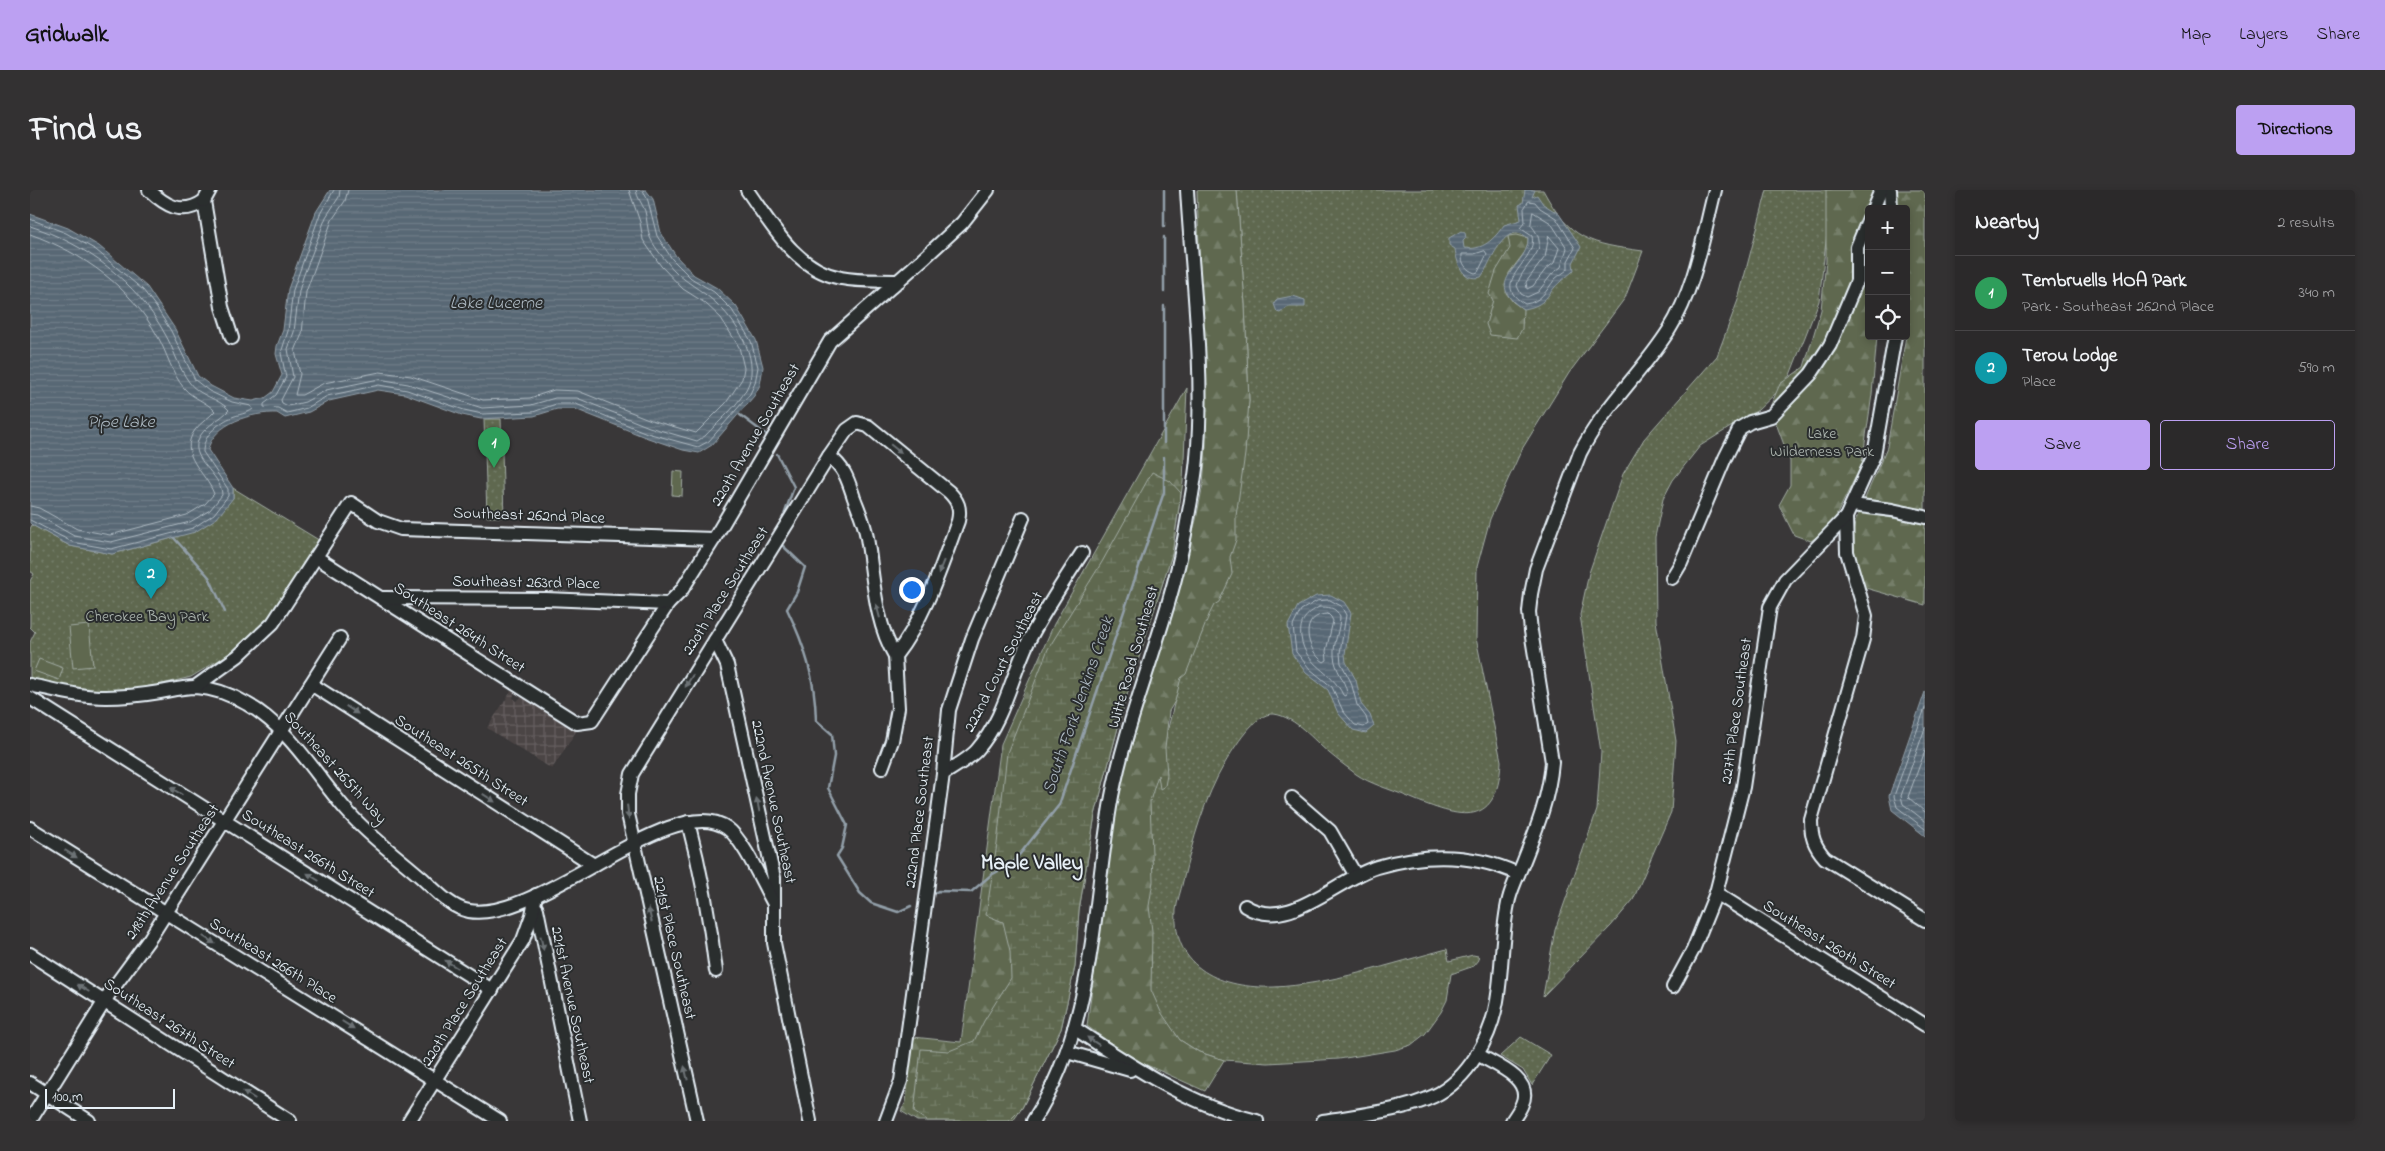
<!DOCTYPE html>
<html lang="en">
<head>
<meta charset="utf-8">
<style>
  :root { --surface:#2b292a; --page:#333132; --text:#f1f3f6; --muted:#a6a6a8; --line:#474547; --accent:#bca0f2 }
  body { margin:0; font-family:"Indie Flower",sans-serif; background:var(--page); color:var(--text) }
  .controls { position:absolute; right:15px; top:15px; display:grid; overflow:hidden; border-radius:5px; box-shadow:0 2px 8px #0003 }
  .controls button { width:45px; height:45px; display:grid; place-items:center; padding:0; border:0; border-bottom:1px solid var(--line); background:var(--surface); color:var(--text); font:25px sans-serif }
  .scale { position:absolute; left:15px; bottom:12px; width:130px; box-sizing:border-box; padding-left:5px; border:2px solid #e8f1f8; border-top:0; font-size:14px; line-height:18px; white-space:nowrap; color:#e8f1f8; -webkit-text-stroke:4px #2a2d2e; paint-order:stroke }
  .you { position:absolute; left:881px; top:399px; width:18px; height:18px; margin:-12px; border:4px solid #fff; border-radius:50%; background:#1a73e8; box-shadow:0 0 0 8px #1a73e833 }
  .badge { display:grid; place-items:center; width:32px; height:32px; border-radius:50%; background:var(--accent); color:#fff; font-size:16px; font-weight:700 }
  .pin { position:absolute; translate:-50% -41px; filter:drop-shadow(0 1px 2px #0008) }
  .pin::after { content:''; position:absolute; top:26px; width:18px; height:15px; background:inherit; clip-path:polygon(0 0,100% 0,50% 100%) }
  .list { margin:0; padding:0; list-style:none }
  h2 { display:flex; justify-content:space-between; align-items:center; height:65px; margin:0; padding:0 20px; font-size:21px }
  h2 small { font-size:16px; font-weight:400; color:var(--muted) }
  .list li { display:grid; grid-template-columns:32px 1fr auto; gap:15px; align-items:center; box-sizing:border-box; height:75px; padding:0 20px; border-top:1px solid var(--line) }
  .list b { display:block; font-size:19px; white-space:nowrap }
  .list p { margin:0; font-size:16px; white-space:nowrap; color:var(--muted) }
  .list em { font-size:16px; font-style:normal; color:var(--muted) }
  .actions { display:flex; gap:10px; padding:15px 20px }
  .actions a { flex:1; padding:11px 0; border:1px solid var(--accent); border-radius:5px; text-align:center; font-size:18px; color:var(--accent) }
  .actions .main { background:var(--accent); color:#111 }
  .icon { flex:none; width:28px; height:28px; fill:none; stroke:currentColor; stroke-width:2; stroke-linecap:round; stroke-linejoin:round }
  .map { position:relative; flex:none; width:1895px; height:931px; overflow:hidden; border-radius:5px }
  header { display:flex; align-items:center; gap:30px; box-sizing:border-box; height:70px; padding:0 25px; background:var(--accent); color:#111 }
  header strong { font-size:24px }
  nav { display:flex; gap:28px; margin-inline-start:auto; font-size:18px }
  .intro { display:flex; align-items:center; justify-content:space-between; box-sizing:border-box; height:120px; padding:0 30px }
  h1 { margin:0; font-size:35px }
  .button { padding:12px 22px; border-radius:5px; background:var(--accent); color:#111; font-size:18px; font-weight:700 }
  main { display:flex; gap:30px; padding:0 30px }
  aside { flex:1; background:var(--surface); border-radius:5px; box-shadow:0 2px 8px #0003 }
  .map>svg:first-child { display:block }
  .industrial { fill:url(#industrial-grid) }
  .grass { fill:url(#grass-dots); stroke:#a3aca4 }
  .forest { fill:url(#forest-firs); stroke:#a3aca4 }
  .wetland { fill:url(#wetland-marsh); stroke:#a3aca4 }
  .pitch { fill:#5e684f; stroke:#a3aca4 }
  .water { fill:url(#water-rules); stroke:#929fa9 }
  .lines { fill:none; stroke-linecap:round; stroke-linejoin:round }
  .shore { stroke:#aebac3; stroke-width:1 }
  .stream { stroke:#929fa9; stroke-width:2.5 }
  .minor-casing { stroke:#e8f1f8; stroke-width:16 }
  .minor { stroke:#2a2d2e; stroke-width:12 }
  .oneway { fill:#6c7275 }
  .labels { text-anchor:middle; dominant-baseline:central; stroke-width:4; stroke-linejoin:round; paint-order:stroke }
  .park-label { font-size:16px; fill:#b1bab4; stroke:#2a2d2e }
  .street-label { font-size:16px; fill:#e8f1f8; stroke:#2a2d2e }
  .water-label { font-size:18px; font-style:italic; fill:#aebac3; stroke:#2a2d2e }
  .district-label { font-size:21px; font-weight:bold; fill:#e8f1f8; stroke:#2a2d2e }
</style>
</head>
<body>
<header>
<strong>Gridwalk</strong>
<nav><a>Map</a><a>Layers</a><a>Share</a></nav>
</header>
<div class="intro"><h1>Find us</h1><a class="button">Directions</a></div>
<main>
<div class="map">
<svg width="1895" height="931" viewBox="0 0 1895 931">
  <defs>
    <pattern id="industrial-grid" width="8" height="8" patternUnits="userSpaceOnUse" patternTransform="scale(1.25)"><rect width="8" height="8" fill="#4b4444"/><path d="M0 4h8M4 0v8" fill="none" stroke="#655f60"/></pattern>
    <pattern id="grass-dots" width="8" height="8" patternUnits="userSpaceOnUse" patternTransform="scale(1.25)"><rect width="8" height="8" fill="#5e684f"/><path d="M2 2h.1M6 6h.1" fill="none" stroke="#757e69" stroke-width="1.8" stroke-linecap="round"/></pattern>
    <pattern id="forest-firs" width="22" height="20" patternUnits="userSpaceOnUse" patternTransform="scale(1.25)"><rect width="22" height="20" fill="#5e684f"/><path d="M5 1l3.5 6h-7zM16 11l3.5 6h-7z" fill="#757e69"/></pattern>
    <pattern id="wetland-marsh" width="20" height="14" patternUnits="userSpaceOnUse" patternTransform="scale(1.25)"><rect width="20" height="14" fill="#5e684f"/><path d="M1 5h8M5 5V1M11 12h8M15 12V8" fill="none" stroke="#757e69"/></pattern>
    <pattern id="water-rules" width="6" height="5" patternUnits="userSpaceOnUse" patternTransform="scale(1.25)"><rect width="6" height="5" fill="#586874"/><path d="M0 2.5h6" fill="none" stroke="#707e89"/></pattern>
  </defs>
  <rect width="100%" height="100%" fill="#393738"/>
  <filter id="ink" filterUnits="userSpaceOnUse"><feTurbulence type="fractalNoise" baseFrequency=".02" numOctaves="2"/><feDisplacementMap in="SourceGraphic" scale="10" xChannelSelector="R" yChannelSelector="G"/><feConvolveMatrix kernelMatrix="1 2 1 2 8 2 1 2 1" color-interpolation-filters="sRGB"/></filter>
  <g filter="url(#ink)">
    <polygon class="industrial" points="482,500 485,501 483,508 487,511 492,506 547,540 522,579 457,538"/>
    <g class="grass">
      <path d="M1207,0H1513C1540,50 1560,54 1613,61L1595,108L1539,183L1492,259L1460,329L1447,377L1446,448L1471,571C1468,644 1424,626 1376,606C1360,599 1340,594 1326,584C1317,577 1307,570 1299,563C1283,550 1266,527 1244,524C1225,522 1204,558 1195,573C1174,609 1163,650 1153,691C1151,701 1147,711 1146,720C1142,779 1193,799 1244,797C1298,795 1363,773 1417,759L1419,771L1443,765L1448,766L1449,770L1444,776L1421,784L1417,810L1411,822L1395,844L1381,855L1365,860L1309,869L1238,873L1194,870L1169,862L1150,850L1123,822L1104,675L1152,482L1211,283L1219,211L1215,115Z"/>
      <polygon points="1737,0 1802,0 1789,111 1760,185 1747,202 1728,220 1670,256 1643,290 1633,309 1625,347 1626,431 1646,551 1641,622 1603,710 1581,736 1513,806 1525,740 1567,620 1571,562 1550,425 1559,383 1593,284 1614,249 1687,166 1708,110"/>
      <polygon points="454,229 471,229 474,327 457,327"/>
      <polygon points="203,298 292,352 225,448 161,487 95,503 56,501 0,490 0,452 5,442 0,437 0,391 4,384 0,381 0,339 2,335 40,356 82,364 139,349 203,308"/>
      <polygon points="1491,847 1521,865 1502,895 1493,880 1470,866"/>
    </g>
    <g class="forest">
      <polygon points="1167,0 1207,0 1215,115 1219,211 1215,264 1206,326 1206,350 1200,367 1202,384 1189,412 1184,415 1179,425 1156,484 1151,488 1145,511 1139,521 1135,558 1137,585 1135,596 1130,599 1128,585 1120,611 1123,691 1119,716 1122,741 1121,800 1131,822 1150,850 1169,862 1194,870 1175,901 1101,868 1057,836 1086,616 1096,571 1166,330 1173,294 1176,257"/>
      <polygon points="1796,0 1846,0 1839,19 1839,146 1847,146 1842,204 1832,274 1801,336 1781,351 1764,345 1749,315 1760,295 1760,271 1740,217 1750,194 1774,177 1791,120 1796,71"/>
      <polygon points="1864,0 1895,0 1895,321 1878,316 1833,313 1857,257 1876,146 1876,19 1866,19"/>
      <polygon points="1487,45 1498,48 1498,58 1479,83 1476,103 1483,112 1493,119 1492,139 1487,148 1460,145 1456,134 1463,110 1459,104 1466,81 1480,58 1478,46"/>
      <polygon points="1157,198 1153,292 1142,364 1095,511 1065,625 1049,720 1045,777 1031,839 992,918 983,931 887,931 871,921 876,912 883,847 931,852 971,554 1024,434"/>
      <path d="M1829,322L1895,334V415L1832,397C1822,372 1818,347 1829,322Z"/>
    </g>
    <polygon class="wetland" points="1122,282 1140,291 1151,303 1142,364 1095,511 1065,625 1049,720 1045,777 1031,839 992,918 979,931 897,931 884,922 891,859 919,861 944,851 954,831 981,788 980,761 973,732 956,725 967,654 977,563 1018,459 1072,372"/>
    <g class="pitch">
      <polygon points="643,281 653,282 652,306 642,305"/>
      <polygon points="59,435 63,476 43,478 39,437"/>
      <polygon points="9,469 33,478 29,490 4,481"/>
    </g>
    <g class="water">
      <path d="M300,0H616L623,9L631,43L646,66L664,85L687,98L706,116L726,150L733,177L730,195L724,206L682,255L669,263L653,260L615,247L545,219H527L504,226L451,229L432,225L375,204L348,200L299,211L279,222L255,228L247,223C223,222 183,233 178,260L203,298V308L187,328L165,342L82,364L40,356L2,335L0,333V24L38,38L69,56L117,97L145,139L168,186L181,196L204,208L223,211L235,208L243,202L252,185L246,164L247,156L253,140L258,99L286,22Z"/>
      <path d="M1495,0H1505L1502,7L1507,5L1513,14L1529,24L1551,57L1543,73L1544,80C1540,84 1536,87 1531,91C1516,104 1517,116 1493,119C1450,90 1499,77 1498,48C1474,28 1461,74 1451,87C1432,92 1427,73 1425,59L1419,55V48L1431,41L1435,43L1436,48L1433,51L1434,58C1453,61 1464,49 1474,35L1491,30L1489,15L1493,13Z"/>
      <polygon points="1263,106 1275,110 1275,117 1258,117 1250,123 1247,122 1244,114 1247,109"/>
      <polygon points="1301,405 1314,412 1321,423 1315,464 1316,472 1326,490 1331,514 1340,525 1344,536 1336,543 1323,540 1308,523 1298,500 1276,483 1262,464 1258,435 1268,416 1286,406"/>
      <polygon points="1895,502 1895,646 1862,620 1859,606"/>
    </g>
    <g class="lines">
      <g class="shore">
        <polyline points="304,0 290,24 263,100 258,141 251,163 256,187 246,205 234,214 234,217 248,218 257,223 277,218 297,206 349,195 377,200 434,220 452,224 503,222 526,214 546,214 617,243 668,257 679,251 720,204 725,193 728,177 721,151 702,120 684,102 661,88 642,69 627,46 618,11 613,0"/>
        <path d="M310,0L309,7L296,27L273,87L269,101L264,142L258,159L263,187L251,210L252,213L258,216L275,212L296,200L349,189L378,194L452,218L501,215L525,208H547L619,237L667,251L675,246C690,230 714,211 720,190C727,161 702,125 680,108C664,95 651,90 637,72C631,65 623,55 620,47C617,38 617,29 615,21C612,13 607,8 606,0"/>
        <polyline points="318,0 315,11 302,30 276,102 272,144 265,161 270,184 265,205 272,205 294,193 350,182 381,186 453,210 500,208 524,200 548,201 621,230 666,243 696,213 712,189 714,178 709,157 691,128 675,113 653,99 631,76 613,50 610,32 599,0"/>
        <path d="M1499,11L1505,12L1510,18L1526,28L1545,58L1538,71V79C1534,83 1529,85 1525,89C1516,101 1511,112 1495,114C1457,92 1508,72 1502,46L1490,38L1495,32L1494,19Z"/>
        <path d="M1503,22L1521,33L1537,58L1531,77L1522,84L1508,102L1497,107L1491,104L1487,96C1493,71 1524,62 1501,35Z"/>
        <path d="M0,29L36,43L66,60L113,100L126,117L141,141L165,190L179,201L202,212L221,216L223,219C217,224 208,224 200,228C187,234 173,246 173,262L198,299V306L184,324L163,338L81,359L42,352L0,330"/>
        <path d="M0,36C55,53 107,92 135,144C144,159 148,177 159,192C168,206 189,208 199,220C191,229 178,234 170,246C156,269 192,283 192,305L180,320L160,332L81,352L44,346L7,325L0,324"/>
        <path d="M0,44C53,63 101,97 128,147C137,163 142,184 154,198C162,208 177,212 185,221C179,228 171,232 165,240C147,265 176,282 184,304L175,314L157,325L80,345L47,339L9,318L0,316"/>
        <polygon points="1519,46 1529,58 1524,73 1516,79 1503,96 1497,99 1496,92 1515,67"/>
        <path d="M1455,61L1457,64L1448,82L1445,83C1436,80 1431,73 1432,64H1444Z"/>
        <polygon points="1300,410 1311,416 1316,425 1310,463 1311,473 1321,492 1327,515 1336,527 1338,534 1334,537 1325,535 1313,521 1302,497 1280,479 1266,462 1263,436 1271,420 1287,411"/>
        <path d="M1289,417C1299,417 1305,417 1310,426C1310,440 1303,453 1304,466C1305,480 1315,490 1317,503L1315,506L1313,505C1302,480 1275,477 1271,447C1269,431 1276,424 1289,417Z"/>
        <path d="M1298,424L1301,427L1303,431L1296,461L1297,470L1294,472C1276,461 1268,424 1298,424Z"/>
        <polyline points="1895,518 1864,606 1867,617 1895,639"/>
        <polyline points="1895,538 1871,606 1873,614 1895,631"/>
        <polyline points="1895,561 1878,607 1895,622"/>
      </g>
      <g class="stream">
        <polyline points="1134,36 1134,0"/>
        <polyline points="1134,102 1134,47"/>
        <polyline points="1134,116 1134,253"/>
        <polyline points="710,225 738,246"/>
        <polyline points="747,264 764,297 752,331"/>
        <polyline points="144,348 179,387 195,422"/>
        <path d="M753,356L775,377L767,402L757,419C775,456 785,488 786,530L802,544L804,566L798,598L817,635L812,658L807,666L830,703L841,713L868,722L881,716"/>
        <polyline points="903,704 908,701 941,702 961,685 982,674 1029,615 1134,302 1134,267"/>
      </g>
      <g class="minor-casing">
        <g id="minor">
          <path d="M119,0C136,16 152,26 174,11L192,117L202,148"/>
          <path d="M717,0C741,34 766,80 811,88C830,92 850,90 869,91"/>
          <polyline points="1860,0 1861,19"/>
          <polyline points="174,11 180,0"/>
          <polyline points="1843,19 1851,0"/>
          <path d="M1865,146L1844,265L1816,327L1817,362L1836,426L1833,449L1781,630C1781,646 1784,656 1795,668L1895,730"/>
          <path d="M799,266C815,278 818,290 824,308C829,321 835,334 837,348C844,388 844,430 865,466"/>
          <polyline points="1822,315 1862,320 1895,327"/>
          <polyline points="286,367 547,533 562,531 638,414 651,401 684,349 800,151 894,68 932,33 958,0"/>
          <polyline points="1642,388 1651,373 1695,268 1710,238 1720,232 1741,226 1781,184 1800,155 1827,91 1827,57 1839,28"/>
          <polyline points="352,408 516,409 638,414"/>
          <polyline points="685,450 697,475 744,688 744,753 780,931"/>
          <polyline points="281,494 564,675"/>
          <path d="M0,495C25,500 50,507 76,507C94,507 112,505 130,502C141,500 154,497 165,497C183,498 202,505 217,514C260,538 286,586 318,622C340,647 367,666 392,688C405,700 421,718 439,721C510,733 642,599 697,638C714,650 733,695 744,714"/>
          <polyline points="165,497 208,466 243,433 321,313 348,331 371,339 684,349"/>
          <polyline points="0,508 462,800"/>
          <path d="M913,584C924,577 939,569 947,560C974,529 981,488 998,452C1014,421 1033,392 1052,363"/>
          <polyline points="1262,608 1300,641 1326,686"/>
          <path d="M658,632C671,681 680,730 686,781"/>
          <polyline points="0,638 470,931"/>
          <polyline points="1686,703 1895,835"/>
          <path d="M1215,716C1258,743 1306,689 1347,677C1396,663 1443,663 1488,684"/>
          <polyline points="507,719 550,931"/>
          <polyline points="0,764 260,931"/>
          <polyline points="1643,797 1663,760 1686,703 1713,597 1740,417 1755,390 1816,327"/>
          <path d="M1044,838C1101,876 1159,915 1227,931"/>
          <polyline points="1037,862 1100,880"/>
          <path d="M1447,864C1463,874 1504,888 1492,914C1490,920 1485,926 1482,931"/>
          <polyline points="0,893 59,931"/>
          <polyline points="0,931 81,801 120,748 310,448"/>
          <polyline points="379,931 493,750 502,725 506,705"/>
          <path d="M667,931L598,624V604L602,584L799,266L817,240L827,233L838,236L919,302C928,311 931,318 928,331C911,377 895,428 865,466L868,518L862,551L852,578"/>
          <polyline points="856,931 871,891 913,584 919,520 942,449 993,328"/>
          <path d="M1003,931C1064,835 1062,726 1080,617C1096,524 1138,437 1155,344C1159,319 1165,294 1167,268C1175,182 1162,87 1157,0"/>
          <path d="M1293,931C1328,925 1373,921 1404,906C1439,889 1461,847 1467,811C1473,777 1471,742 1479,709C1482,697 1488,685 1493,673C1506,640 1519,609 1522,572L1501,441L1499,422L1501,404L1506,379L1550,263C1574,216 1611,184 1639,140C1665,99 1673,47 1685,0"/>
        </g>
      </g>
      <use href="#minor" class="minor"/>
    </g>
    <defs><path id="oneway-solid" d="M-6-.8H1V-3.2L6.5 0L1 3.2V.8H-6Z" transform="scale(1.25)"/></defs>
    <g class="oneway">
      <use href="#oneway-solid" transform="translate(866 259) rotate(39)"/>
      <use href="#oneway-solid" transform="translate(911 377) rotate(112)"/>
      <use href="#oneway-solid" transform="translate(848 421) rotate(-105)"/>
      <use href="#oneway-solid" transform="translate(659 491) rotate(122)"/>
      <use href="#oneway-solid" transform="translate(322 520) rotate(33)"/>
      <use href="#oneway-solid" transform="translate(146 601) rotate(-148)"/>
      <use href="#oneway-solid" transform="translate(459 608) rotate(33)"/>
      <use href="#oneway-solid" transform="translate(728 615) rotate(-102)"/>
      <use href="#oneway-solid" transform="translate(598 622) rotate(83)"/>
      <use href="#oneway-solid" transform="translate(41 664) rotate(32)"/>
      <use href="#oneway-solid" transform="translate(283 687) rotate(-148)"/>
      <use href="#oneway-solid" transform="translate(620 725) rotate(-103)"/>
      <use href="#oneway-solid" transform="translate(179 750) rotate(32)"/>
      <use href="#oneway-solid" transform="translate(512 753) rotate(78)"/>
      <use href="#oneway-solid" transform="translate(421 774) rotate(-148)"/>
      <use href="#oneway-solid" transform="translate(53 798) rotate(-148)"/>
      <use href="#oneway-solid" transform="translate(318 835) rotate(32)"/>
      <use href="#oneway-solid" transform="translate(1063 851) rotate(-147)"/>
      <use href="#oneway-solid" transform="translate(656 883) rotate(-103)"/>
      <use href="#oneway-solid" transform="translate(219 905) rotate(-148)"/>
    </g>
  </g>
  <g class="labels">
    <g class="park-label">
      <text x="1792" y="244">Lake<tspan x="1792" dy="18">Wilderness Park</tspan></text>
      <text x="117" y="427">Cherokee Bay Park</text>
    </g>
    <g class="street-label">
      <text transform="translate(726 245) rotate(-60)">220th Avenue Southeast</text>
      <text transform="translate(499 326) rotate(2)">Southeast 262nd Place</text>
      <text transform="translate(496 393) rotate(1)">Southeast 263rd Place</text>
      <text transform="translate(696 401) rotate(-58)">220th Place Southeast</text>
      <text transform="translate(429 438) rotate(33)">Southeast 264th Street</text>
      <text transform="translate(1104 467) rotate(-74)">Witte Road Southeast</text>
      <text transform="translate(974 472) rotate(-63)">222nd Court Southeast</text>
      <text transform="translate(1707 521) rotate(-82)">227th Place Southeast</text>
      <text transform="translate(431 571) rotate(33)">Southeast 265th Street</text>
      <text transform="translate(305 578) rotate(48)">Southeast 265th Way</text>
      <text transform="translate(743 612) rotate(78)">222nd Avenue Southeast</text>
      <text transform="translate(890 622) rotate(-83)">222nd Place Southeast</text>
      <text transform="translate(278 664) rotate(32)">Southeast 266th Street</text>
      <text transform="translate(143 682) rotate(-57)">218th Avenue Southeast</text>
      <text transform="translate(1799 755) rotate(32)">Southeast 260th Street</text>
      <text transform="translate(644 758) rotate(77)">221st Place Southeast</text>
      <text transform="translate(243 771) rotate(32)">Southeast 266th Place</text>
      <text transform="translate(435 812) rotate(-58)">220th Place Southeast</text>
      <text transform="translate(542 815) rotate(78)">221st Avenue Southeast</text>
      <text transform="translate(139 834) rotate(33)">Southeast 267th Street</text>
    </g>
    <g class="water-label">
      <text x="466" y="114">Lake Lucerne</text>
      <text x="91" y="233">Pipe Lake</text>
      <text transform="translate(1049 516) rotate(-71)">South Fork Jenkins Creek</text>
    </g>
    <g class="district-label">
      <text x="1002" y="674">Maple Valley</text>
    </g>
  </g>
</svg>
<div class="controls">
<button>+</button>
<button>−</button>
<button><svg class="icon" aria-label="locate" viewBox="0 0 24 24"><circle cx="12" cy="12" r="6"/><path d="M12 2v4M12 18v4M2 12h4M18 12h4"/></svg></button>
</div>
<div class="scale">100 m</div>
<div class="you"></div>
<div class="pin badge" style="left:464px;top:278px;background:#2e9e5b">1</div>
<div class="pin badge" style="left:121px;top:409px;background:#0f9aa8">2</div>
</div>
<aside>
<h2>Nearby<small>2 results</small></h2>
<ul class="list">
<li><span class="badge" style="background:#2e9e5b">1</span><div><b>Tembruells HOA Park</b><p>Park · Southeast 262nd Place</p></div><em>340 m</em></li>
<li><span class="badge" style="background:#0f9aa8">2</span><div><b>Terou Lodge</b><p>Place</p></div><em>590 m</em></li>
</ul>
<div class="actions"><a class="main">Save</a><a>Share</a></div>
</aside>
</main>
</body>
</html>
